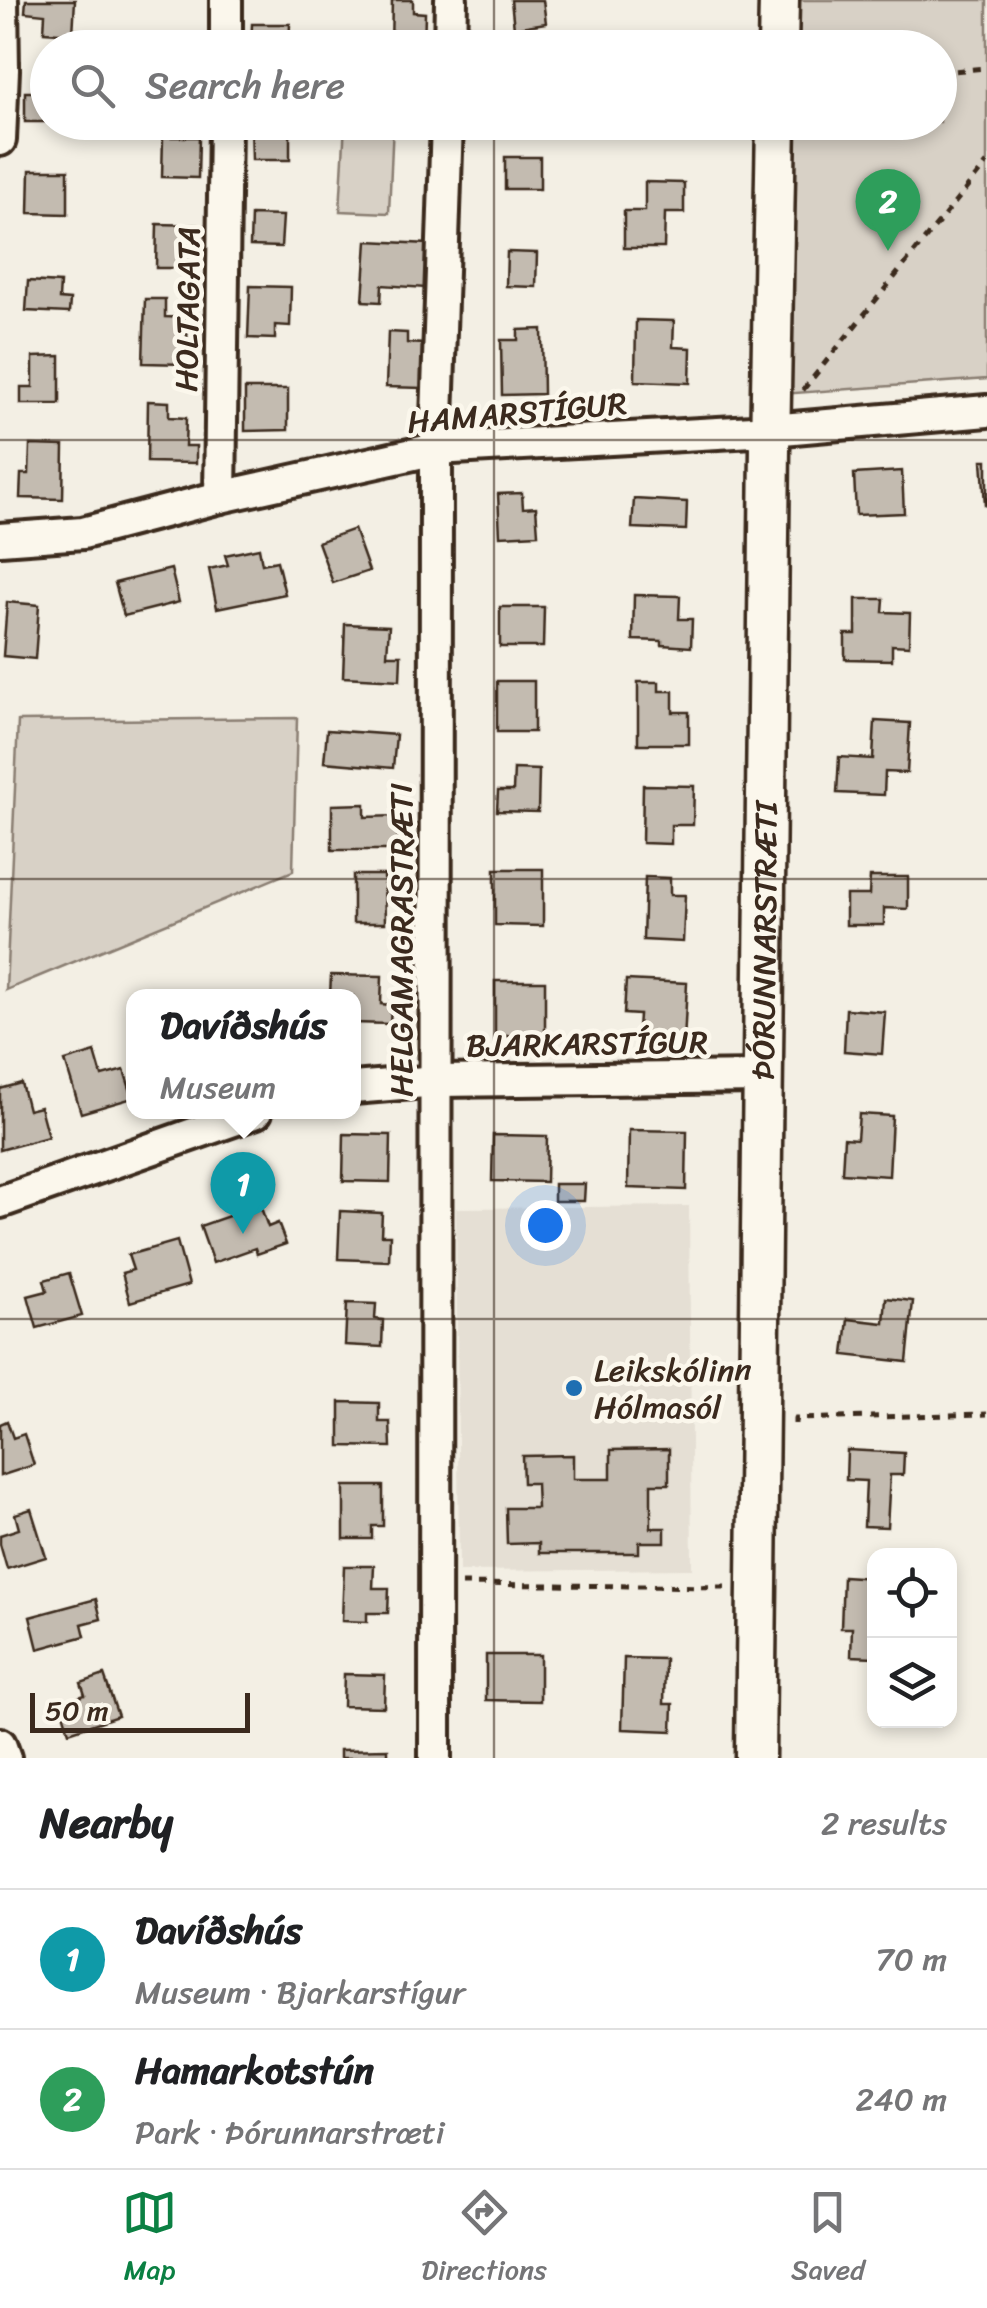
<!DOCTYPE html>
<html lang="en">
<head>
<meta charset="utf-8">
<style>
  :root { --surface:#fff; --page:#f6f6f6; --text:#202124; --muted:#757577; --line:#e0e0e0; --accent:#0b8043 }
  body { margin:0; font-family:Sriracha,sans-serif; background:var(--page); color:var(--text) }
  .controls { position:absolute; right:30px; bottom:30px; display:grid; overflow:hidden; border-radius:20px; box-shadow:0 5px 15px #0003 }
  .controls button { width:90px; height:90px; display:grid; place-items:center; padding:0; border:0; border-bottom:2px solid var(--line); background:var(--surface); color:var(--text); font:50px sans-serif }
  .scale { position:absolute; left:30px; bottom:25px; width:220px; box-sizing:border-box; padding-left:10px; border:5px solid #3b2a1e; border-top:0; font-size:28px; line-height:35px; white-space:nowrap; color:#3b2a1e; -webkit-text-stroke:8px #fbf7ec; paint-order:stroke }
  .you { position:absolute; left:545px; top:1225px; width:35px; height:35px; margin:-25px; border:8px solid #fff; border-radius:50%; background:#1a73e8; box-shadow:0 0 0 15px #1a73e833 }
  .badge { display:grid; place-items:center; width:65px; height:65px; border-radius:50%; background:var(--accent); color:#fff; font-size:32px; font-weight:700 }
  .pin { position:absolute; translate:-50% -82px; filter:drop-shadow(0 2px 5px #0008) }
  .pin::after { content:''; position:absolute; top:52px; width:35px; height:30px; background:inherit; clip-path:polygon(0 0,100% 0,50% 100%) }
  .popup { position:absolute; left:126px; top:989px; width:235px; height:130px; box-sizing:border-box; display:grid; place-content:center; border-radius:20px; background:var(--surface); filter:drop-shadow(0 2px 8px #0005); font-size:32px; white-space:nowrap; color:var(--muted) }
  .popup b { font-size:38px; color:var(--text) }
  .popup::after { content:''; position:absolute; left:50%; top:100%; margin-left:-20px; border:20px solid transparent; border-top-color:var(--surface) }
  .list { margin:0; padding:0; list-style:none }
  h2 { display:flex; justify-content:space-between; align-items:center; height:130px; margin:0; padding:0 40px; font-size:42px }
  h2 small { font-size:32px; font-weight:400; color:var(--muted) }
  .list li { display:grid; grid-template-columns:65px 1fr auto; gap:30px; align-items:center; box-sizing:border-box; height:140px; padding:0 40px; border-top:2px solid var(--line) }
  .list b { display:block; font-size:38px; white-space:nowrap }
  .list p { margin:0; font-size:32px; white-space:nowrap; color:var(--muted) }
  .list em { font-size:32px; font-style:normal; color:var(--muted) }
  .icon { flex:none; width:55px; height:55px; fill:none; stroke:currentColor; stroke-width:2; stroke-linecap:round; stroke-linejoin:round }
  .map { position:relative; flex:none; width:987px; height:1758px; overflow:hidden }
  .search { position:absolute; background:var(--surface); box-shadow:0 5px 15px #0003; left:30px; right:30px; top:30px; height:110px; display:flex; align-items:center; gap:25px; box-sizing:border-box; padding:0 35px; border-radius:55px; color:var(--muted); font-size:38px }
  .sheet { height:410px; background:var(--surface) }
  nav { display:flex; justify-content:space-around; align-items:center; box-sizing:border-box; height:140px; border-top:2px solid var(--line); background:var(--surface); font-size:28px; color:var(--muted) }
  nav a { display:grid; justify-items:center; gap:5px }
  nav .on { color:var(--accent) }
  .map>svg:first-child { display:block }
  .built { fill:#e5dfd4 }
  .green { fill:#d8d1c6; stroke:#8a7e72; stroke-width:2.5 }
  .building { fill:#c3bbb0; stroke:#3b2a1e; stroke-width:2.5 }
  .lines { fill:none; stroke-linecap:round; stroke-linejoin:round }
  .minor-casing { stroke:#3b2a1e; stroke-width:38 }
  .tertiary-casing { stroke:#3b2a1e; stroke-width:45 }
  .path { stroke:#3b2a1e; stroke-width:5; stroke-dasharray:8 8; stroke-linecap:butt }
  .minor { stroke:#fbf7ec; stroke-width:30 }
  .tertiary { stroke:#fbf7ec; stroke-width:38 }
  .grid { fill:none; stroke:#3b2a1e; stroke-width:2.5; stroke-opacity:0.55 }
  .poi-dot { fill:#1f6fb2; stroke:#fbf7ec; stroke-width:4 }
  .labels { text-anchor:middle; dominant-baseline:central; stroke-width:9; stroke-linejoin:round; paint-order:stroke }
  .street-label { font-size:32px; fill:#3b2a1e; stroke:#fbf7ec }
  .poi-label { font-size:32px; fill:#3b2a1e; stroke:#fbf7ec; text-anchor:start }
</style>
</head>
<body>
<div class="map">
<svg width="987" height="1758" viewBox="0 0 987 1758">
  <rect width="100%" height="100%" fill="#f3efe4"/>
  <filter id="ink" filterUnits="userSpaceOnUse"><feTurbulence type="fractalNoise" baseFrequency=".01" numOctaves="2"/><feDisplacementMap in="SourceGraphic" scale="20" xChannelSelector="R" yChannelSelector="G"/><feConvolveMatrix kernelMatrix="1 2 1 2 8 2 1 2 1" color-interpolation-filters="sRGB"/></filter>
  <g filter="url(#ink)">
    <polygon class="built" points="689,1206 692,1569 459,1571 456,1208"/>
    <g class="green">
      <polygon points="799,0 987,0 987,379 782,394 794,123 940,122 940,48 797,47"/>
      <polygon points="345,123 393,123 389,213 340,211"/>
      <polygon points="297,718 293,871 6,990 18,721"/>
    </g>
    <g class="building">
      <polygon points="26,0 75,0 73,34 44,32 45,14 25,12"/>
      <polygon points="392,0 413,0 413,12 425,13 424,48 391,48"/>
      <polygon points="511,0 543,0 546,23 514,28"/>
      <polygon points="252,24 290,24 289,48 251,48"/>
      <rect x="25" y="92" width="23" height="30"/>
      <polygon points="251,122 290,122 290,160 252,160"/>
      <polygon points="163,137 199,137 198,178 162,177"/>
      <rect x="505" y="157" width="35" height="32"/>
      <polygon points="30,170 68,170 68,214 29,213"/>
      <polygon points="645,182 684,183 684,213 665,213 664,248 624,248 624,211 645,211"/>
      <polygon points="251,215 283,216 281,247 250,246"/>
      <polygon points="157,224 198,225 197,268 156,268"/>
      <polygon points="367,241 429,244 426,288 382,285 381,302 363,301"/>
      <polygon points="507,252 537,253 536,287 506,286"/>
      <polygon points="28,281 60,283 59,299 70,300 69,313 26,311"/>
      <polygon points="250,286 291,287 290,326 275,325 275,339 248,338"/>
      <polygon points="145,299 165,299 165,317 188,318 186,364 143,363"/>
      <polygon points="636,320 674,321 673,347 691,348 690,383 635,381"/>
      <polygon points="542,329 543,394 502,395 501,340 518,340 518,330"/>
      <polygon points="388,332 407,333 407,343 424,344 423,388 386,387"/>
      <polygon points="60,356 60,404 21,404 21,387 33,387 33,357"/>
      <polygon points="245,389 288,389 288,430 245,431"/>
      <polygon points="148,401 169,402 169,417 186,418 185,446 196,446 196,463 147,462"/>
      <polygon points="30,445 64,446 63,499 20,498 21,474 29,474"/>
      <polygon points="982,460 987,460 987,504 985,505"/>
      <polygon points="902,471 904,513 856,515 854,474"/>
      <polygon points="522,493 523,508 536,507 538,534 500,536 498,494"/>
      <polygon points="634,499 687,502 686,530 632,528"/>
      <polygon points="354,529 369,571 333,583 318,542"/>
      <polygon points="259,548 262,564 277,561 285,594 217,608 209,569 228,565 225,555"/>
      <polygon points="171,569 179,602 124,616 115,583"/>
      <polygon points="634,595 680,596 679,619 692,619 691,647 662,645 662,641 633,640"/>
      <polygon points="856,599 884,599 883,612 910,613 909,646 892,645 892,660 845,659 845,634 856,634"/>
      <polygon points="7,602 39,605 35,659 3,656"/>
      <polygon points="500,607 544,607 543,647 500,647"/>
      <polygon points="345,624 389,626 387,655 401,655 400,680 343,677"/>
      <rect x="497" y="681" width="37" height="51"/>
      <polygon points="638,682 659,682 659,691 673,691 673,712 689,712 689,744 638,744"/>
      <polygon points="875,721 910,723 907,773 885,772 884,795 837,793 839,757 873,759"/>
      <polygon points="327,730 396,735 393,768 324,762"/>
      <polygon points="514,769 539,770 538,812 497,811 498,791 513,791"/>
      <polygon points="643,785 694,786 693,825 671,825 671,844 642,843"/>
      <polygon points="365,804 365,817 397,816 398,850 332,850 332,805"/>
      <polygon points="495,869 543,869 543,926 495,925"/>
      <polygon points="353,875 384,875 385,923 353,923"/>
      <polygon points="645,877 670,878 670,895 685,895 683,942 643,940"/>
      <polygon points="870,877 908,877 908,909 884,908 884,925 846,925 846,895 869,895"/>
      <polygon points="331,975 382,976 381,1004 391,1005 390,1024 353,1023 353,996 330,996"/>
      <polygon points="626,980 687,983 684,1043 637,1041 639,1015 624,1014"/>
      <rect x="495" y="981" width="50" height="55"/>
      <polygon points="846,1009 885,1012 882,1054 844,1051"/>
      <polygon points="95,1052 102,1076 124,1070 133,1098 81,1113 65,1061"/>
      <polygon points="21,1083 28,1110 40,1107 48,1137 0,1150 0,1089"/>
      <polygon points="859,1114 892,1116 889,1176 842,1173 844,1138 857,1139"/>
      <polygon points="629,1130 687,1131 686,1190 628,1188"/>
      <polygon points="344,1134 391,1135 390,1182 343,1181"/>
      <polygon points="493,1135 547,1136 546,1182 492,1181"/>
      <polygon points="554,1184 585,1184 584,1201 554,1201"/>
      <polygon points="260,1205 268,1227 278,1223 286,1244 257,1254 255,1248 213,1263 200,1226"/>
      <polygon points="340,1211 382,1213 381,1235 390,1235 389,1261 338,1259"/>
      <polygon points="177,1241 189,1285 130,1302 122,1273 133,1270 128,1255"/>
      <polygon points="69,1273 82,1316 37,1328 28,1296 47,1291 44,1280"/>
      <polygon points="886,1298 913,1301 907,1362 844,1355 848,1319 884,1323"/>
      <polygon points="347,1303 376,1304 375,1319 383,1320 382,1347 345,1345"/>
      <polygon points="340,1402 379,1403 379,1422 390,1422 391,1447 340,1446"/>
      <polygon points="7,1421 13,1438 24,1434 34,1465 0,1476 0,1424"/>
      <polygon points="669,1449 669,1484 651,1484 651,1528 665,1528 665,1542 639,1542 639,1553 539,1553 539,1543 507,1544 506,1508 537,1508 536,1483 523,1483 522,1456 573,1455 573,1479 611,1479 611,1450"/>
      <polygon points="847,1450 904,1453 903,1475 890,1475 887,1527 864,1526 866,1481 846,1480"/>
      <polygon points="344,1486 383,1486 383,1526 372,1526 372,1539 344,1539"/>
      <polygon points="31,1509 46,1557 7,1569 0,1544 0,1535 19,1529 15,1514"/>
      <polygon points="344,1566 374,1566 373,1588 389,1588 388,1613 367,1613 367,1622 342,1621"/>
      <polygon points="843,1576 874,1578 874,1657 851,1656 852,1628 841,1628"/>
      <polygon points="96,1599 101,1619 82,1624 85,1636 38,1649 30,1617"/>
      <polygon points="486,1655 540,1655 540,1701 486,1700"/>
      <polygon points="624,1658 665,1659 664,1704 673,1704 672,1731 622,1729"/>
      <polygon points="344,1674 385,1675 384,1707 343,1706"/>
      <polygon points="104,1675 118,1716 69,1732 60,1703 85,1695 81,1683"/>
      <polygon points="388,1749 388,1758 340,1758 340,1750"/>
    </g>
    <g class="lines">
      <g class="minor-casing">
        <g id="minor">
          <polyline points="226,48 226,0"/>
          <polyline points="450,48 451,0"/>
          <polyline points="0,140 3,70 2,0"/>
          <polyline points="220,497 225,122"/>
          <polyline points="0,539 83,533 220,497 436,449 771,430 987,411"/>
          <polyline points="353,1088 437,1081 763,1077"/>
          <polyline points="0,1202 256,1112"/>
          <polyline points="0,1744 5,1758"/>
          <polyline points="435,1758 436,449 447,122"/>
        </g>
      </g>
      <g class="tertiary-casing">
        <g id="tertiary">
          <polyline points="778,48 779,0"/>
          <path id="s1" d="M755,1758L770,447L776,122"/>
        </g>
      </g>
      <g class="path">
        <polyline points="940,72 987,68"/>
        <polyline points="803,390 987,163"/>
        <polyline points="795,1424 795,1419 987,1414"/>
        <polyline points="461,1584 725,1587"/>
      </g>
      <use href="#minor" class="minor"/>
      <use href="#tertiary" class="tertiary"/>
    </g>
  </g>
  <path class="grid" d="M494,0V48M494,122V1758M0,440H987M0,879H987M0,1319H987"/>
  <circle class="poi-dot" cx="574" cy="1388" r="10"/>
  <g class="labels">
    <g class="street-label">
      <text transform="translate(188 309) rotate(-89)">HOLTAGATA</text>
      <text transform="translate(517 413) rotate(-5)">HAMARSTÍGUR</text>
      <text transform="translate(401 940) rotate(-90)">HELGAMAGRASTRÆTI</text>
      <text stroke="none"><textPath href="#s1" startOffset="818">ÞÓRUNNARSTRÆTI</textPath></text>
      <text transform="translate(587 1044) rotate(-1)">BJARKARSTÍGUR</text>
    </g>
    <g class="poi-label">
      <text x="594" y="1370">Leikskólinn<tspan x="594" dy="37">Hólmasól</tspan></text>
    </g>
  </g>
</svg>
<div class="controls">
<button><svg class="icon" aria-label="locate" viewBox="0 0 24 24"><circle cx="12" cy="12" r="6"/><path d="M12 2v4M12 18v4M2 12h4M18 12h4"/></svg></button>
<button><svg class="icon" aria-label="layers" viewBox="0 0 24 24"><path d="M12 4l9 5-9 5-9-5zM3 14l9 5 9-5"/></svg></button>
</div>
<div class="scale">50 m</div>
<div class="you"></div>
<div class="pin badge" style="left:243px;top:1234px;background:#0f9aa8">1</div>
<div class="popup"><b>Davíðshús</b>Museum</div>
<div class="pin badge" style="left:888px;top:251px;background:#2e9e5b">2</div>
<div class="search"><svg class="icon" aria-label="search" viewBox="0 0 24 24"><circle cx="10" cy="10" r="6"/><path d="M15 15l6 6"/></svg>Search here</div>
</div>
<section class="sheet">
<h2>Nearby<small>2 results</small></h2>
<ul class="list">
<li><span class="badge" style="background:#0f9aa8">1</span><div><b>Davíðshús</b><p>Museum · Bjarkarstígur</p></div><em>70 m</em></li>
<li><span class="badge" style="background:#2e9e5b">2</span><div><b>Hamarkotstún</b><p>Park · Þórunnarstræti</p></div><em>240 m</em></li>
</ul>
</section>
<nav>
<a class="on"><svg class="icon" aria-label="map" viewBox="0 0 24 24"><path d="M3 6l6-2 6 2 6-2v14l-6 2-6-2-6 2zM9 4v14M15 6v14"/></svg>Map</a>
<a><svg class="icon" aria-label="directions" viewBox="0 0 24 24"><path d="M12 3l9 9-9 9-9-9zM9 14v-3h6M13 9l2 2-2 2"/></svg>Directions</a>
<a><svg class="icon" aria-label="saved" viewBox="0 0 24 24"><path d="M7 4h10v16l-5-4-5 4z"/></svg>Saved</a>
</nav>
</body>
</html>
